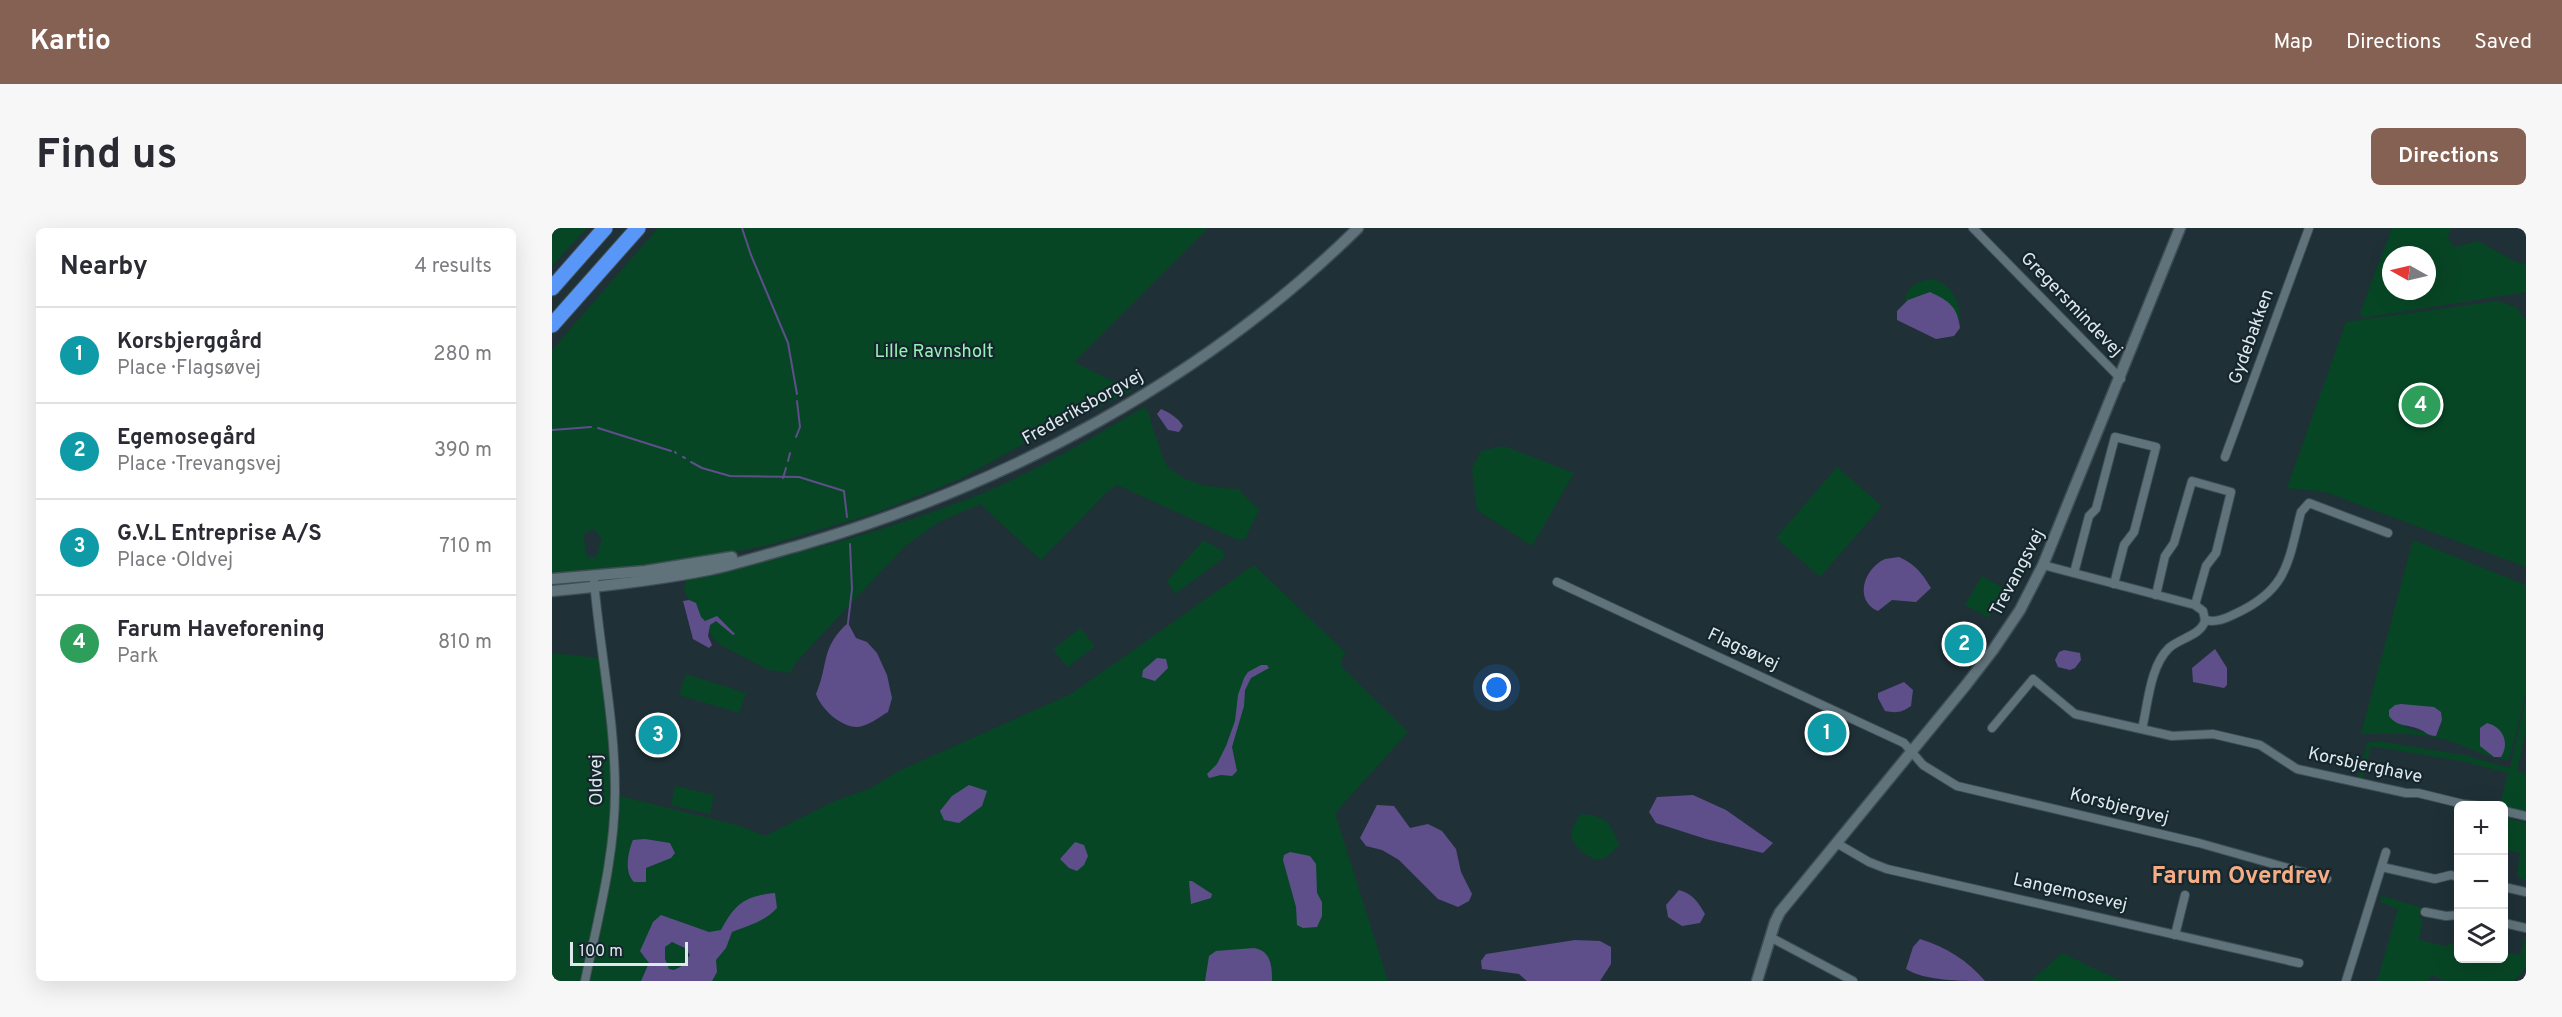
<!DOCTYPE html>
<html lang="en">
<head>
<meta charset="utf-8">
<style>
  :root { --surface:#fff; --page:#f7f7f7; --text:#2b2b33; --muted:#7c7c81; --line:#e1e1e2; --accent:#846152 }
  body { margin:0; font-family:Overpass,sans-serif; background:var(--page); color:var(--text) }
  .controls { position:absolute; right:18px; bottom:18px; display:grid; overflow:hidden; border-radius:9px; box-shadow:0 6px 24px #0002 }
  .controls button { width:54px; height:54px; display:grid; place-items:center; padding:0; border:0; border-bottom:2px solid var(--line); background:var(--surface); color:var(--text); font:30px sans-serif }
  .compass { position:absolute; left:1830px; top:18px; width:54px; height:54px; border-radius:50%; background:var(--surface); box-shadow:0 6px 24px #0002; rotate:278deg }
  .scale { position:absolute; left:18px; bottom:15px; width:118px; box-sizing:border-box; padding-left:6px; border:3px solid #dee8ed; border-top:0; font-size:16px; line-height:21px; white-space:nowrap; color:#dee8ed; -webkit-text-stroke:4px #15262d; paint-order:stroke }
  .you { position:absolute; left:945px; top:460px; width:21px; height:21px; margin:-15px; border:4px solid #fff; border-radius:50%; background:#1a73e8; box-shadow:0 0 0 9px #1a73e833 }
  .badge { display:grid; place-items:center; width:39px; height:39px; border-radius:50%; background:var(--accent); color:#fff; font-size:20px; font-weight:700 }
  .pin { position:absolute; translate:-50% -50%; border:3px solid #fff; box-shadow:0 2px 6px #0006 }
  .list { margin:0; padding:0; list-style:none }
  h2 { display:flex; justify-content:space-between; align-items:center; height:78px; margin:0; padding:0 24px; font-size:26px }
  h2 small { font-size:20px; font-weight:400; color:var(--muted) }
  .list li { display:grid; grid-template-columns:39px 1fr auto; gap:18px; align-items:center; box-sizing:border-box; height:96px; padding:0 24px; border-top:2px solid var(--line) }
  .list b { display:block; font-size:22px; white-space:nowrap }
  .list p { margin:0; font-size:20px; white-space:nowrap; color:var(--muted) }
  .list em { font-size:20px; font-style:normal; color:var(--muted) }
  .icon { flex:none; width:33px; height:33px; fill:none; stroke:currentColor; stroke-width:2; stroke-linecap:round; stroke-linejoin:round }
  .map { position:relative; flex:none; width:1974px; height:753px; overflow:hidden; border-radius:9px }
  header { display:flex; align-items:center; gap:36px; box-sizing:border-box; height:84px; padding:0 30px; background:var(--accent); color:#fff }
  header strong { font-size:28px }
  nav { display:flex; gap:33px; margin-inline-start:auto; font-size:21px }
  .intro { display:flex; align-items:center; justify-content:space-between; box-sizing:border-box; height:144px; padding:0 36px }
  h1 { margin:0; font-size:42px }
  .button { padding:15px 27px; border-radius:9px; background:var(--accent); color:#fff; font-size:21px; font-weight:700 }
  main { display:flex; gap:36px; padding:0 36px }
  aside { flex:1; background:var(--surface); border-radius:9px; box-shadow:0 6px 24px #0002 }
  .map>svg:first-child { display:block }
  .green { fill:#074625; fill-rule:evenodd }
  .water { fill:#5e4f8b; fill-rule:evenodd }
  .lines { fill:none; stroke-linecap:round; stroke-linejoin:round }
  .stream { stroke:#5e4f8b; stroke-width:2 }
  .minor-casing { stroke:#3f4e54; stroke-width:10 }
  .tertiary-casing { stroke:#3f4e54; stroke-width:13 }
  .motorway-casing { stroke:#3f4e54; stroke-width:17 }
  .minor { stroke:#60737b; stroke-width:8 }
  .tertiary { stroke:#60737b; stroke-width:10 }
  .motorway { stroke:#5896f7; stroke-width:15 }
  .labels { text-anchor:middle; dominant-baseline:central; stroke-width:4.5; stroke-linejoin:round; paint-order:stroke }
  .street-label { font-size:18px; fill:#dee8ed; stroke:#15262d }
  .park-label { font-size:18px; fill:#95f4b5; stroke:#15262d }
  .district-label { font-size:24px; font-weight:bold; fill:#f5ad86; stroke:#15262d }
</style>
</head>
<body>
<header>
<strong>Kartio</strong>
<nav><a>Map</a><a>Directions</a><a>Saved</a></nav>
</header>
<div class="intro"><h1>Find us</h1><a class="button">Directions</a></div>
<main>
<aside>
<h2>Nearby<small>4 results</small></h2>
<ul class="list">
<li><span class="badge" style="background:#0f9aa8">1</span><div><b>Korsbjerggård</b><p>Place · Flagsøvej</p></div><em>280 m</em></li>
<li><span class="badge" style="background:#0f9aa8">2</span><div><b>Egemosegård</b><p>Place · Trevangsvej</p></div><em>390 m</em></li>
<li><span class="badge" style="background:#0f9aa8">3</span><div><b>G.V.L Entreprise A/S</b><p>Place · Oldvej</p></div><em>710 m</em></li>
<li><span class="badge" style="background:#2e9e5b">4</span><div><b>Farum Haveforening</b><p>Park</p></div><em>810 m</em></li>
</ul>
</aside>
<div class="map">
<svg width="1974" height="753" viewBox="0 0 1974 753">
  <rect width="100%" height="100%" fill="#1f3037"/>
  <g class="green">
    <polygon points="0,0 35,0 0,38"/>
    <path d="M106,0H656L522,134L580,163L480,211L408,251L323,285L217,317L130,333L51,343L0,346V122ZM42,301L50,312L44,329H35L31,306Z"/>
    <path d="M1840,0H1899L1896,10L1902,19L1926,13L1964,34L1974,36V64L1810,90L1808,85ZM1839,27H1875V63H1839Z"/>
    <path d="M1379,51C1402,55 1410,79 1408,100L1406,89L1378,64L1353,74C1355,57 1364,55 1379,51Z"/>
    <polygon points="1945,73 1964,79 1974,92 1974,339 1773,264 1735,260 1794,94"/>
    <path d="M592,179C600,187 598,194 602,204C606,213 610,232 616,239C635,257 663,260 686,261L707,282L693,311L686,312L565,257L555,264L489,332L428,276L387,294L353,318L243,435L239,445L217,442L170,418L163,412L132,363L134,350C231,331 327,305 419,270C479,246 537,212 592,179Z"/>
    <polygon points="952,218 1022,245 980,318 925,282 920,240 929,223"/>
    <polygon points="1285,239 1330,278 1268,349 1224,310"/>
    <polygon points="652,312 671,323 673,329 623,366 615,353"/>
    <path d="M1861,312L1974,357V464L1957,532C1933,531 1914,516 1890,511C1863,504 1836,506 1809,506ZM1890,492L1885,508L1851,499Z"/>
    <polygon points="702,337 794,425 789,431 790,439 856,504 783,585 836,753 0,753 0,425 55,431 67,568 185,597 213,608 283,573 319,560 347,543 519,466"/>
    <polygon points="1430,348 1453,361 1437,390 1413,377"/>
    <polygon points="528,400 543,418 516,439 501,422"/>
    <polygon points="134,446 194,465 187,485 127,467"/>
    <polygon points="1974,469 1974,501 1965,543 1974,545 1974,585 1948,577 1956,545 1909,533 1819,518 1811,551 1806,549 1815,515 1825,513 1911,527 1958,540"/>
    <polygon points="123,558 162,567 158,586 119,577"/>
    <path d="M1029,586C1054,588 1058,594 1067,617L1053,630L1043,632C1021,619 1011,609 1029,586Z"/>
    <polygon points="1952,589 1974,595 1974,653 1965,648 1968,625 1952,621"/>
    <polygon points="1830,668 1870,680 1867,690 1871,691 1867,712 1893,718 1906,713 1906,730 1952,730 1952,724 1968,727 1974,706 1974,739 1962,753 1893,753 1880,747 1876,753 1825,753 1846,681 1828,674"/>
    <polygon points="1510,725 1569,753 1479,753"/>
  </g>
  <g class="water">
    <path d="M1378,64C1397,73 1405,78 1408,100L1402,108L1384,111L1345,92V83L1356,72Z"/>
    <path d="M609,181C618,185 625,189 631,198L627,204L616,202L605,186Z"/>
    <path d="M1347,329C1363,336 1370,345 1379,360L1364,374L1340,372L1326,383C1302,373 1311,341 1333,331C1337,330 1343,330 1347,329Z"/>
    <polygon points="137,372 144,375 149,389 153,393 165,388 183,406 181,407 164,393 158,397 156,408 160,417 157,420 141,411 131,373"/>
    <path d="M296,395L304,410L315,414L325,425L335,447L340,470L336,484C327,489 315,499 305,499C289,499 269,481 264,466C277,436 268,420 296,395Z"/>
    <polygon points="1663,421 1675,440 1675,457 1672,460 1641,454 1640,440"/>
    <polygon points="1512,422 1528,425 1529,432 1523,440 1518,442 1506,439 1503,432 1507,424"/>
    <polygon points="605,430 614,431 616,440 603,453 590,449 591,442"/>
    <polygon points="709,437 715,437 717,440 699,450 693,462 692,478 680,519 685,543 680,548 669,547 657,550 655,546 665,536 674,518 683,493 686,467 692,450 696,444"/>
    <path d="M1352,454L1361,462L1359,478C1349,485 1344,485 1333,483L1326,470V465Z"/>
    <path d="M1849,476L1882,479L1889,484L1890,492L1884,508C1876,508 1874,504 1867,501C1855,496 1845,499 1837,488V482L1843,477Z"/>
    <path d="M1935,495C1951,499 1958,515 1949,529H1942L1928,518V500Z"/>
    <polygon points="417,557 435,563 430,578 407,595 392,592 388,583 400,568"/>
    <polygon points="1141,567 1174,582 1221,615 1211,625 1154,611 1104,595 1097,584 1105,569"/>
    <polygon points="825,577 842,578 858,600 876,596 890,603 904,621 909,644 920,666 917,673 906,679 886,671 847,632 830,622 814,618 808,610"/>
    <path d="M93,611L118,615L123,625L119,630L94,640V654H82C72,644 76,624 81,612Z"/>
    <polygon points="523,614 532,617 536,628 532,637 525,643 517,640 508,631"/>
    <polygon points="738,624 758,628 764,636 765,665 770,674 770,688 765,699 751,700 745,697 744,679 731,632 732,627"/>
    <polygon points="637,653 640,653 660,666 659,670 639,676"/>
    <path d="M1127,662C1141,666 1146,674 1153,686L1148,695L1130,698L1116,689L1114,677Z"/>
    <path d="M223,665L225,680C212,694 197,697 180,704L174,720L164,732L165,744L160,753H89L97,735L88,723L101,694L109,687L157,704L169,702C183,676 192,668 223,665ZM120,714L133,720L138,727L130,738L122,742L117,741L113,731V719Z"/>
    <path d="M1368,711C1394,719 1415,732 1433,753C1408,753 1373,753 1354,741L1361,719Z"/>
    <polygon points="1023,712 1048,713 1059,719 1059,736 1048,753 975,753 967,746 930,741 929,733 934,726"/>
    <path d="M702,720C719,723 720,738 720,753H653L657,728L664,723Z"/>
  </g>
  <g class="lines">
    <g class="stream">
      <polyline points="190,0 199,27 236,115 245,166"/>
      <polyline points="46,200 119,223"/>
      <polyline points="0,202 39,199"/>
      <polyline points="244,209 248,199 245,173"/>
      <polyline points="123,224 124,225"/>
      <polyline points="131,229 133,230"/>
      <polyline points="236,233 238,225"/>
      <polyline points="139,234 150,240 178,248 247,249 292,263 295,289"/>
      <polyline points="231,250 234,240"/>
      <polyline points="296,395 300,361 298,316"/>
    </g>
    <g class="minor-casing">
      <g id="minor">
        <polyline points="1421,0 1569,151"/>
        <polyline points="1673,229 1757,0"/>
        <polyline points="1491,337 1643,377 1651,383 1653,392"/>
        <polyline points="1522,345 1537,288 1544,281 1563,209 1604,219 1582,304 1572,317 1562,356"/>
        <polyline points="1005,354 1352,515 1371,537 1405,558 1647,615 1775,651"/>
        <polyline points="1604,367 1613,328 1622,315 1640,253 1679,264 1664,325 1654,338 1643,377"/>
        <path d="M1653,392C1665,395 1674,390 1685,385C1736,361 1736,334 1749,284L1757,275L1836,305"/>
        <polyline points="1440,500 1481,451 1523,486 1620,508 1661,506 1708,517 1745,541 1854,565 1866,565 1911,576 1929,578"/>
        <path d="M1590,501C1596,476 1598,438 1617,420C1628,410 1650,407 1653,392"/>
        <polyline points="1952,583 1974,588"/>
        <polyline points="1286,616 1317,634 1335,641 1747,735"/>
        <polyline points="1830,639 1883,651 1899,647 1906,649"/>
        <polyline points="1952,659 1974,664"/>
        <polyline points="1873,684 1894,688 1906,687"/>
        <polyline points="1952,695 1974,700"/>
        <polyline points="1623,707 1633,667"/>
        <polyline points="1218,709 1301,753"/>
        <path d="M33,753C46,690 63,628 63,563C63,492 48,423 42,353"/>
        <polyline points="1794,753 1834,624"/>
      </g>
    </g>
    <g class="tertiary-casing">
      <g id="tertiary">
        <polyline points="0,351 93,343 180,329"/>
        <path d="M0,363C54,358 108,352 161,341C191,334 220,325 249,317C455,257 652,152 806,0"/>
        <polyline points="1205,753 1223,694 1228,684 1414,457 1441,422 1468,382 1491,337 1628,0"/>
      </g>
    </g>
    <g class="motorway-casing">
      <g id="motorway">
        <polyline points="0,60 53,0"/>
        <polyline points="0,97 86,0"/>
      </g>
    </g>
    <use href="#minor" class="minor"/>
    <use href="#tertiary" class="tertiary"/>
    <use href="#motorway" class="motorway"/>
  </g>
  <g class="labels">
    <g class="street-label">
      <text transform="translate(1519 77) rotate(46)">Gregersmindevej</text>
      <text transform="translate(1700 109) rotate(-70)">Gydebakken</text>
      <text transform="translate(531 180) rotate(-29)">Frederiksborgvej</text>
      <text transform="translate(1466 345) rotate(-62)">Trevangsvej</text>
      <text transform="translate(1191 422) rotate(25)">Flagsøvej</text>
      <text transform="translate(1813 538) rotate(12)">Korsbjerghave</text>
      <text transform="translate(45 552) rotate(-91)">Oldvej</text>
      <text transform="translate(1567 579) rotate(14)">Korsbjergvej</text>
      <text transform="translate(1518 665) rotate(13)">Langemosevej</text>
    </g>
    <g class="park-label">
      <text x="382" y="124">Lille Ravnsholt</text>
    </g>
    <g class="district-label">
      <text x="1689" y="649">Farum Overdrev</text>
    </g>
  </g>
</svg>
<div class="controls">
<button>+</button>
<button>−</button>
<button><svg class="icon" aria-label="layers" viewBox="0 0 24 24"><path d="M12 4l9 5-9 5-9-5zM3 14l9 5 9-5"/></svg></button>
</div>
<svg class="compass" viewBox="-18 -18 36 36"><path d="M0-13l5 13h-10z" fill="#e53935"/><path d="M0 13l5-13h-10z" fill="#7c7c81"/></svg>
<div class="scale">100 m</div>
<div class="you"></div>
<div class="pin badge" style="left:1275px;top:505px;background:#0f9aa8">1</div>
<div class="pin badge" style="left:1412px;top:416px;background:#0f9aa8">2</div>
<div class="pin badge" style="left:106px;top:507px;background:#0f9aa8">3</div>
<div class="pin badge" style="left:1869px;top:177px;background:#2e9e5b">4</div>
</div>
</main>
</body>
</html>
